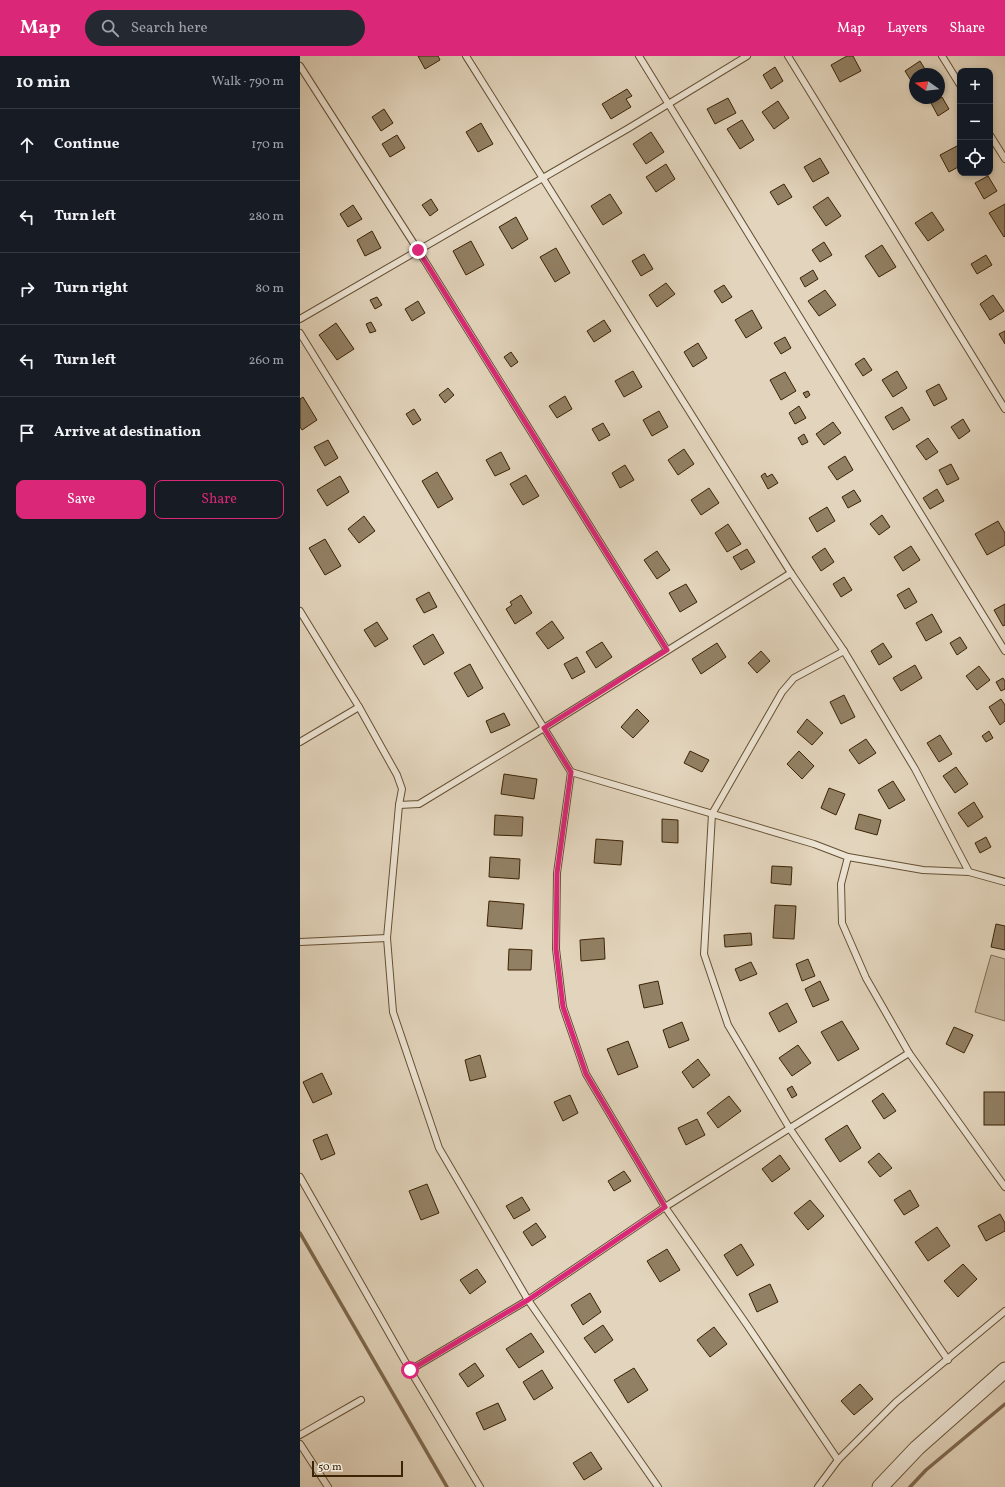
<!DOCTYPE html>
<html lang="en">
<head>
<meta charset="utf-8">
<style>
  :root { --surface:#171b24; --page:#242831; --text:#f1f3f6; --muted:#9ea1a6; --line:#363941; --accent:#db2777 }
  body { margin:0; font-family:Vollkorn,serif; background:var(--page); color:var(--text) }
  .controls { position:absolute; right:12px; top:12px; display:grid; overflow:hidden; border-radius:8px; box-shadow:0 2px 6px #0003 }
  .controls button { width:36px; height:36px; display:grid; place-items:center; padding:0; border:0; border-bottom:1px solid var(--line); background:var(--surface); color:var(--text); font:20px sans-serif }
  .compass { position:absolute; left:609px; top:12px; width:36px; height:36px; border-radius:50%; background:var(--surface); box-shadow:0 2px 6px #0003; rotate:285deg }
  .scale { position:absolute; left:12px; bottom:10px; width:91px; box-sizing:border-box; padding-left:4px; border:2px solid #3b2304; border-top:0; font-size:11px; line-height:14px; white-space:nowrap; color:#3b2304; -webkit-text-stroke:3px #ede4d4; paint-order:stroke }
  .stop { position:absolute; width:12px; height:12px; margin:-9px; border:3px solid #db2777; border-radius:50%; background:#fff }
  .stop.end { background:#db2777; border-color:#fff; box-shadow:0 1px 4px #0008 }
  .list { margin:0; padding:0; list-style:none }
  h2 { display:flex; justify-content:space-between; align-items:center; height:52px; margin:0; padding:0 16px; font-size:17px }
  h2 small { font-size:13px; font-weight:400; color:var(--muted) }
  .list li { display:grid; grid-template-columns:26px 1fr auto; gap:12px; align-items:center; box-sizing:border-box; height:72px; padding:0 16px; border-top:1px solid var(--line) }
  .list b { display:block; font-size:15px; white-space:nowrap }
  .list em { font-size:13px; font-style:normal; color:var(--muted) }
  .actions { display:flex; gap:8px; padding:12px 16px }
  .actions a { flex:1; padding:9px 0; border:1px solid var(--accent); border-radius:8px; text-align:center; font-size:14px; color:var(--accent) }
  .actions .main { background:var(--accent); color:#fff }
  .icon { flex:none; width:22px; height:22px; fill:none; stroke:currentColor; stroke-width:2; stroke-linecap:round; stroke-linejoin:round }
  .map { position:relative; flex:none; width:705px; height:1431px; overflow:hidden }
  header { display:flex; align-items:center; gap:24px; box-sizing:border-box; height:56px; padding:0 20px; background:var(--accent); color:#fff }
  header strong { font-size:19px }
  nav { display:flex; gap:22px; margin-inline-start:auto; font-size:14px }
  .search { width:280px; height:36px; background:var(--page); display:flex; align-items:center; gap:10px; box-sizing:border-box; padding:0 14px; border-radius:22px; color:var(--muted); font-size:15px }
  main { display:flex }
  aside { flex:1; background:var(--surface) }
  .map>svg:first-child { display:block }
  .green { fill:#c6b79e; stroke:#806d51 }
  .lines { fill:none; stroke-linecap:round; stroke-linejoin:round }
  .stream { stroke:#7e694d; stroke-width:3.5 }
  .building { fill:#928064; stroke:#3b2304 }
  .service-casing { stroke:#655032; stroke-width:8 }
  .tertiary-casing { stroke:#655032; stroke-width:17 }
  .service { stroke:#ede4d4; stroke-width:6 }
  .tertiary { stroke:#ede4d4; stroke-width:15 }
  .route { stroke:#db2777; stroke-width:5 }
</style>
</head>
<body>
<header>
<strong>Map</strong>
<div class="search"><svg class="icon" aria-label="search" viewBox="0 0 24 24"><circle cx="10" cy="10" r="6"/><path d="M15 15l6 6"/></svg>Search here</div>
<nav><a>Map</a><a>Layers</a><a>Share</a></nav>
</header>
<main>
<aside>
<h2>10 min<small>Walk · 790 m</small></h2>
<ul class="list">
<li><svg class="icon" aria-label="ahead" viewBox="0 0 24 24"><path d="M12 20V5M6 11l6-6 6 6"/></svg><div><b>Continue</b></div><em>170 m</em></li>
<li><svg class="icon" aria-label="left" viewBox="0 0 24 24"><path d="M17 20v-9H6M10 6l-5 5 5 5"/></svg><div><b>Turn left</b></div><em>280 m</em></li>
<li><svg class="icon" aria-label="right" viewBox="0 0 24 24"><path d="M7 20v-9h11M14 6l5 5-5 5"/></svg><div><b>Turn right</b></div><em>80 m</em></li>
<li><svg class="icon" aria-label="left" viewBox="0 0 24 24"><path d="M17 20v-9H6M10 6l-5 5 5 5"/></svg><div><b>Turn left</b></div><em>260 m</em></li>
<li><svg class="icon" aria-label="arrive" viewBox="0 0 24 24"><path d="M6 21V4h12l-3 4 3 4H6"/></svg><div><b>Arrive at destination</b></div></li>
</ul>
<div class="actions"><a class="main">Save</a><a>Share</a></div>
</aside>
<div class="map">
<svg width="705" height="1431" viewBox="0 0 705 1431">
  <rect width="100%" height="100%" fill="#e3d5bd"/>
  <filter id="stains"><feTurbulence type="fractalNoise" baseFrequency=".005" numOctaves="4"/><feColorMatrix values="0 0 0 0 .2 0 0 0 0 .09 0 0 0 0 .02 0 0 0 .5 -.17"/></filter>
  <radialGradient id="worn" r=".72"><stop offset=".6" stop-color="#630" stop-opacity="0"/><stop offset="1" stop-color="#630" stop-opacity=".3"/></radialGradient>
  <polygon class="green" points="691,899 705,903 705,965 675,956"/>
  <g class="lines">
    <g class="stream">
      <polyline points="0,1177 147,1431"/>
      <polyline points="610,1431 626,1414 705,1348"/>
    </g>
  </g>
  <g class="building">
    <polygon points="118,0 138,0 140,4 125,13"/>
    <polygon points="547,0 553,0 561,15 540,26 531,9"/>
    <polygon points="620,5 628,18 615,18 615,31 605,15"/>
    <polygon points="475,11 483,25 471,33 463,19"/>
    <polygon points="327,33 332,40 326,43 331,51 311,63 302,48"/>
    <polygon points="642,41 649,53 638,60 631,47"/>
    <polygon points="428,42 436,57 415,68 407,53"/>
    <polygon points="478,45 489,62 474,73 462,56"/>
    <polygon points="84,53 93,67 81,75 72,61"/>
    <polygon points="442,64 454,84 440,93 427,73"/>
    <polygon points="181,67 193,88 178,96 166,76"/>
    <polygon points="351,76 364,96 346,108 333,88"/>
    <polygon points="97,79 105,92 90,101 82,88"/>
    <polygon points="657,90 660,95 660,110 649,116 640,99"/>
    <polygon points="520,102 529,117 513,126 504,111"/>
    <polygon points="366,108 375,123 356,136 346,121"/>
    <polygon points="688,120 697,135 684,143 675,127"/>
    <polygon points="484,128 492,141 478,149 470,136"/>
    <polygon points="310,138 322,157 303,169 291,150"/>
    <polygon points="528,141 541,160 526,170 513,151"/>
    <polygon points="131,143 138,154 130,160 122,149"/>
    <polygon points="705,148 705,180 704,181 689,157"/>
    <polygon points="53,149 62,163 48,171 40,158"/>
    <polygon points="632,156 644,174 628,185 615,167"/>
    <polygon points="216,161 228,183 212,193 199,171"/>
    <polygon points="72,175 81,192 65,200 57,184"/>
    <polygon points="171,185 184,209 166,219 153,195"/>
    <polygon points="524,186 532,199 520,206 512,194"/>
    <polygon points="582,189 596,211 579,221 565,200"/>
    <polygon points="256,192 270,217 255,226 240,201"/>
    <polygon points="344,198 353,213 341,220 332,205"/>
    <polygon points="686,199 692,209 677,218 671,208"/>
    <polygon points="513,214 518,223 505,231 500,222"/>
    <polygon points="366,227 375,238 357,251 349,239"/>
    <polygon points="424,229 432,241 422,247 414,235"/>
    <polygon points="525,234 536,249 519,260 508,245"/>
    <polygon points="693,239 704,255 690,264 680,248"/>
    <polygon points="77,241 82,249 75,253 70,244"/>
    <polygon points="118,245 125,257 112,265 105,253"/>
    <polygon points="452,254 462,272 446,282 435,264"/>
    <polygon points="304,264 311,275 294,286 287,275"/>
    <polygon points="71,266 76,275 70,277 66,268"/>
    <polygon points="36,267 54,293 37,304 19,279"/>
    <polygon points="705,275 705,288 699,278"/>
    <polygon points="485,281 491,292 481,298 474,287"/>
    <polygon points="398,287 407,302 393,311 384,296"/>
    <polygon points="211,296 218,306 211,311 204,301"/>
    <polygon points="564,302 572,314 563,320 555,308"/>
    <polygon points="333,315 342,331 324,341 315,325"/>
    <polygon points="597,315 607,332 593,341 582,324"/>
    <polygon points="485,316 496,335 481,344 470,324"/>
    <polygon points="639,328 647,343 634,350 626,335"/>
    <polygon points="148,332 154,339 145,347 139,339"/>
    <polygon points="508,335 510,339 506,342 503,337"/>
    <polygon points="265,340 272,353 257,362 249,350"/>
    <polygon points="3,341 17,364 2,374 0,371 0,343"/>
    <polygon points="499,350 506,362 495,368 489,357"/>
    <polygon points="602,351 610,364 593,374 585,361"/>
    <polygon points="114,353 121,364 113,369 106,358"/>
    <polygon points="359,355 368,371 352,380 343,364"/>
    <polygon points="663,363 670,375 659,383 651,371"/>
    <polygon points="533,366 541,377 524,389 516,378"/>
    <polygon points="303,367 310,379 299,385 292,373"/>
    <polygon points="504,378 508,386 502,389 498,382"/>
    <polygon points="628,382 638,396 626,404 616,390"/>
    <polygon points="28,384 38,402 25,410 14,391"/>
    <polygon points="384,393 394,408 378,419 368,404"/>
    <polygon points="201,396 210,413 195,420 186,404"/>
    <polygon points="545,400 553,414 537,424 528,411"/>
    <polygon points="651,408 659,423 647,429 639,414"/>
    <polygon points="325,409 334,424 320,432 312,417"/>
    <polygon points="137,416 153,443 138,452 122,425"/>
    <polygon points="465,417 467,421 472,418 478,427 468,433 461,420"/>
    <polygon points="226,419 239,440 223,449 210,428"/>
    <polygon points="40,420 49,436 27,450 17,434"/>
    <polygon points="409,432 419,447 401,459 391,444"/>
    <polygon points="637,433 644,445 630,453 623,442"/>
    <polygon points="554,434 561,445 548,452 542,441"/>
    <polygon points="527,451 535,465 517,476 509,462"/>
    <polygon points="582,459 590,471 579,479 570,468"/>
    <polygon points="64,460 75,475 59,487 48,473"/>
    <polygon points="698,465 705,477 705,489 687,499 675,478"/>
    <polygon points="428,468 441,488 427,496 415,477"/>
    <polygon points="25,483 41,510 25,519 9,492"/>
    <polygon points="611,490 620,504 603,515 594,501"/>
    <polygon points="525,492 534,506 521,515 512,501"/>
    <polygon points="447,493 455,506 441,514 433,501"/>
    <polygon points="357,495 370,514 357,523 344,504"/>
    <polygon points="544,521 552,534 541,541 533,528"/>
    <polygon points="386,528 397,546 380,556 369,537"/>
    <polygon points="609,532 617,546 605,553 597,539"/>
    <polygon points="129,536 137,551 124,557 116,543"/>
    <polygon points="221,539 232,557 215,568 206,553 212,549 210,546"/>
    <polygon points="705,548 705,569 703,570 694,554"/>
    <polygon points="632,558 642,576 626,585 616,567"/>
    <polygon points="252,565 264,582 248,593 236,577"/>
    <polygon points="77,566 88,583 75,591 64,574"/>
    <polygon points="133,578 144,597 124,609 113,590"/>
    <polygon points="660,581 667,592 657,599 650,587"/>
    <polygon points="302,586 312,601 296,612 286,596"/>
    <polygon points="417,587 426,601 401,618 392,603"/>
    <polygon points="583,587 592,601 579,609 571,595"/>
    <polygon points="461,595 470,605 457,617 448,607"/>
    <polygon points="277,601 285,616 272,623 264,608"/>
    <polygon points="170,608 183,632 168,641 154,617"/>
    <polygon points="615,609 622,622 601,635 593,622"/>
    <polygon points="679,610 690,624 677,634 666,620"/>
    <polygon points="703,622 705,625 705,633 701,635 696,626"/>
    <polygon points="544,639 555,661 541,668 530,646"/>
    <polygon points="701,643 705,649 705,665 700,669 689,651"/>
    <polygon points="337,653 349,665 333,682 321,671"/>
    <polygon points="204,657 210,669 191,677 186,665"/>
    <polygon points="507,663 523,677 512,689 497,676"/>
    <polygon points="689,675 693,682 686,686 682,680"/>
    <polygon points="640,679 652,698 639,706 627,687"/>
    <polygon points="566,683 576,697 559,708 549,694"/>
    <polygon points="390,695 409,704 402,716 384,707"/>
    <polygon points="499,695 514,710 502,723 487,708"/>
    <polygon points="656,711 668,728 655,737 643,720"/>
    <polygon points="204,718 237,723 234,743 201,738"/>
    <polygon points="593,725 605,744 589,753 578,734"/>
    <polygon points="529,732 545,738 536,759 521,752"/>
    <polygon points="674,746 683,761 668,771 658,757"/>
    <polygon points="559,758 581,764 577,779 555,773"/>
    <polygon points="195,759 223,761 222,780 194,779"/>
    <polygon points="362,763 378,764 378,787 362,786"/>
    <polygon points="686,781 691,791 680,797 675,787"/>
    <polygon points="296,783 323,785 321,809 294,807"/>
    <polygon points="190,801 220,803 219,823 189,821"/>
    <polygon points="472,810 492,811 491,829 471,827"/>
    <polygon points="189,845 224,848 222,873 187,870"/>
    <polygon points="475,849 496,850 494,883 473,882"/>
    <polygon points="696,868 705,870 705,894 691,891"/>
    <polygon points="451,877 452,889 425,891 424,879"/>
    <polygon points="304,882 305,903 281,905 280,884"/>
    <polygon points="209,893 232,894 231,914 208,914"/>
    <polygon points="508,903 515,920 502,925 496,908"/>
    <polygon points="451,906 457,918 440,925 435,913"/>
    <polygon points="358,925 363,948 344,952 339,929"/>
    <polygon points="520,925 529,944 513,951 505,933"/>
    <polygon points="487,947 497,966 479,976 469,957"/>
    <polygon points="542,965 559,993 538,1005 521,976"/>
    <polygon points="382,966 389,984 369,992 363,974"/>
    <polygon points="654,971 673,979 664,997 646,988"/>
    <polygon points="328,985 338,1011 318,1019 307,993"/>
    <polygon points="498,989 511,1007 492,1020 479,1002"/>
    <polygon points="180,999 186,1021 170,1025 165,1004"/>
    <polygon points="398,1003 410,1019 393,1032 382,1016"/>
    <polygon points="22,1017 32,1038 13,1047 3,1026"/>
    <polygon points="492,1030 497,1039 492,1042 487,1033"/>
    <rect x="684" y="1036" width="21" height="33"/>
    <polygon points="583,1037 596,1055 584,1063 572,1045"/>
    <polygon points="270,1039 278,1057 263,1065 254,1046"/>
    <polygon points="429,1040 441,1055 418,1072 407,1057"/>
    <polygon points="397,1063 405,1079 386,1089 378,1072"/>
    <polygon points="547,1069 561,1092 540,1106 525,1083"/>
    <polygon points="27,1078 35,1098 21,1104 13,1084"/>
    <polygon points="579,1097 592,1112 580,1121 568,1106"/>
    <polygon points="480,1099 490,1113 472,1126 462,1113"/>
    <polygon points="324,1115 331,1125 314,1135 308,1125"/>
    <polygon points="127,1128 139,1157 121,1164 109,1135"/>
    <polygon points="610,1134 619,1150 604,1159 594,1144"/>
    <polygon points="222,1141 230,1154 214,1163 206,1150"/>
    <polygon points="510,1144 524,1160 508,1174 494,1157"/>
    <polygon points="700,1158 705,1167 705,1175 686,1185 678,1170"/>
    <polygon points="236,1167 246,1181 232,1190 223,1176"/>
    <polygon points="637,1171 650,1190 628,1205 615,1186"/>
    <polygon points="441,1188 454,1209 437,1220 424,1199"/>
    <polygon points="367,1193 380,1214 360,1226 347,1205"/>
    <polygon points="663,1208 677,1223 658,1241 644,1225"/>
    <polygon points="177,1213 186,1226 170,1238 160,1224"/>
    <polygon points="470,1228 478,1246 457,1256 449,1238"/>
    <polygon points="290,1237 301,1256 283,1269 271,1249"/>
    <polygon points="303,1269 313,1284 295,1297 284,1282"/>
    <polygon points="414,1271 427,1288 410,1301 397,1284"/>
    <polygon points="231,1277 244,1296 219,1312 206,1293"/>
    <polygon points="175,1307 184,1320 168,1331 159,1318"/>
    <polygon points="334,1312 348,1334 328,1347 314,1324"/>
    <polygon points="242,1314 253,1332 234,1344 223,1326"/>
    <polygon points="560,1328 573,1343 554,1359 541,1345"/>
    <polygon points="198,1347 206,1364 184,1374 176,1357"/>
    <polygon points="291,1396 302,1413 284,1424 273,1407"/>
  </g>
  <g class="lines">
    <g class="service-casing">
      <g id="service">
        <polyline points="166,0 491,517 544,595 615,713 669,816 705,826"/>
        <polyline points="339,0 705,595"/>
        <polyline points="488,0 705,353"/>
        <polyline points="642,0 660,29"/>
        <polyline points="0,10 118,194 367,594"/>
        <polyline points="690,79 705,103"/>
        <polyline points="0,263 329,72 447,0"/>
        <polyline points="0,277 244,672 491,517"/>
        <polyline points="0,555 59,651 97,719 102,733 99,749 87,882 93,956 139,1092 228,1244 358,1431"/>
        <polyline points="544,595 494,622 482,636 412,758 404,898 428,969 490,1073 648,1304"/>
        <polyline points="0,686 59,651"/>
        <polyline points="271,716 257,817 256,893 263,951 286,1018 365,1151 447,1269 538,1404"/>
        <polyline points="99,749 119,748 244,672 271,716 514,788 548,801 623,814 669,816"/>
        <polyline points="548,801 541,828 542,867 566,922 609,997 705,1131"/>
        <polyline points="0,886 87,882"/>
        <polyline points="0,1121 110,1314 180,1431"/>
        <polyline points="110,1314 228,1244 365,1151 609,997"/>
        <polyline points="0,1379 61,1344"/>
        <polyline points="0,1388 28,1431"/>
        <polyline points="518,1431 538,1404 596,1346 705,1255"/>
      </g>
    </g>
    <g class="tertiary-casing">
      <polyline id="tertiary" points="580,1431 617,1392 705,1314"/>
    </g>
    <use href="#service" class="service"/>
    <use href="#tertiary" class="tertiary"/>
  </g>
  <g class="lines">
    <polyline class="route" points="110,1314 228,1244 365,1151 286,1018 263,951 256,893 257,817 271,716 244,672 367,594 118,194"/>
  </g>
  <rect width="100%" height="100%" filter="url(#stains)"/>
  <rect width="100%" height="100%" fill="url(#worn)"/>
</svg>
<div class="controls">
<button>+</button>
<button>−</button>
<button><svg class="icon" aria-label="locate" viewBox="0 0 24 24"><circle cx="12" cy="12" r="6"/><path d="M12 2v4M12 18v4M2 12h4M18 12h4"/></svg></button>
</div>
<svg class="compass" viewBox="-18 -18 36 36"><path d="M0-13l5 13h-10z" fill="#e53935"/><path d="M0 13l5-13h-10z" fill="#9ea1a6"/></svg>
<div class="scale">50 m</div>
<div class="stop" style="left:110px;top:1314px"></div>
<div class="stop end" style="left:118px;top:194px"></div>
</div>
</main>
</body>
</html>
